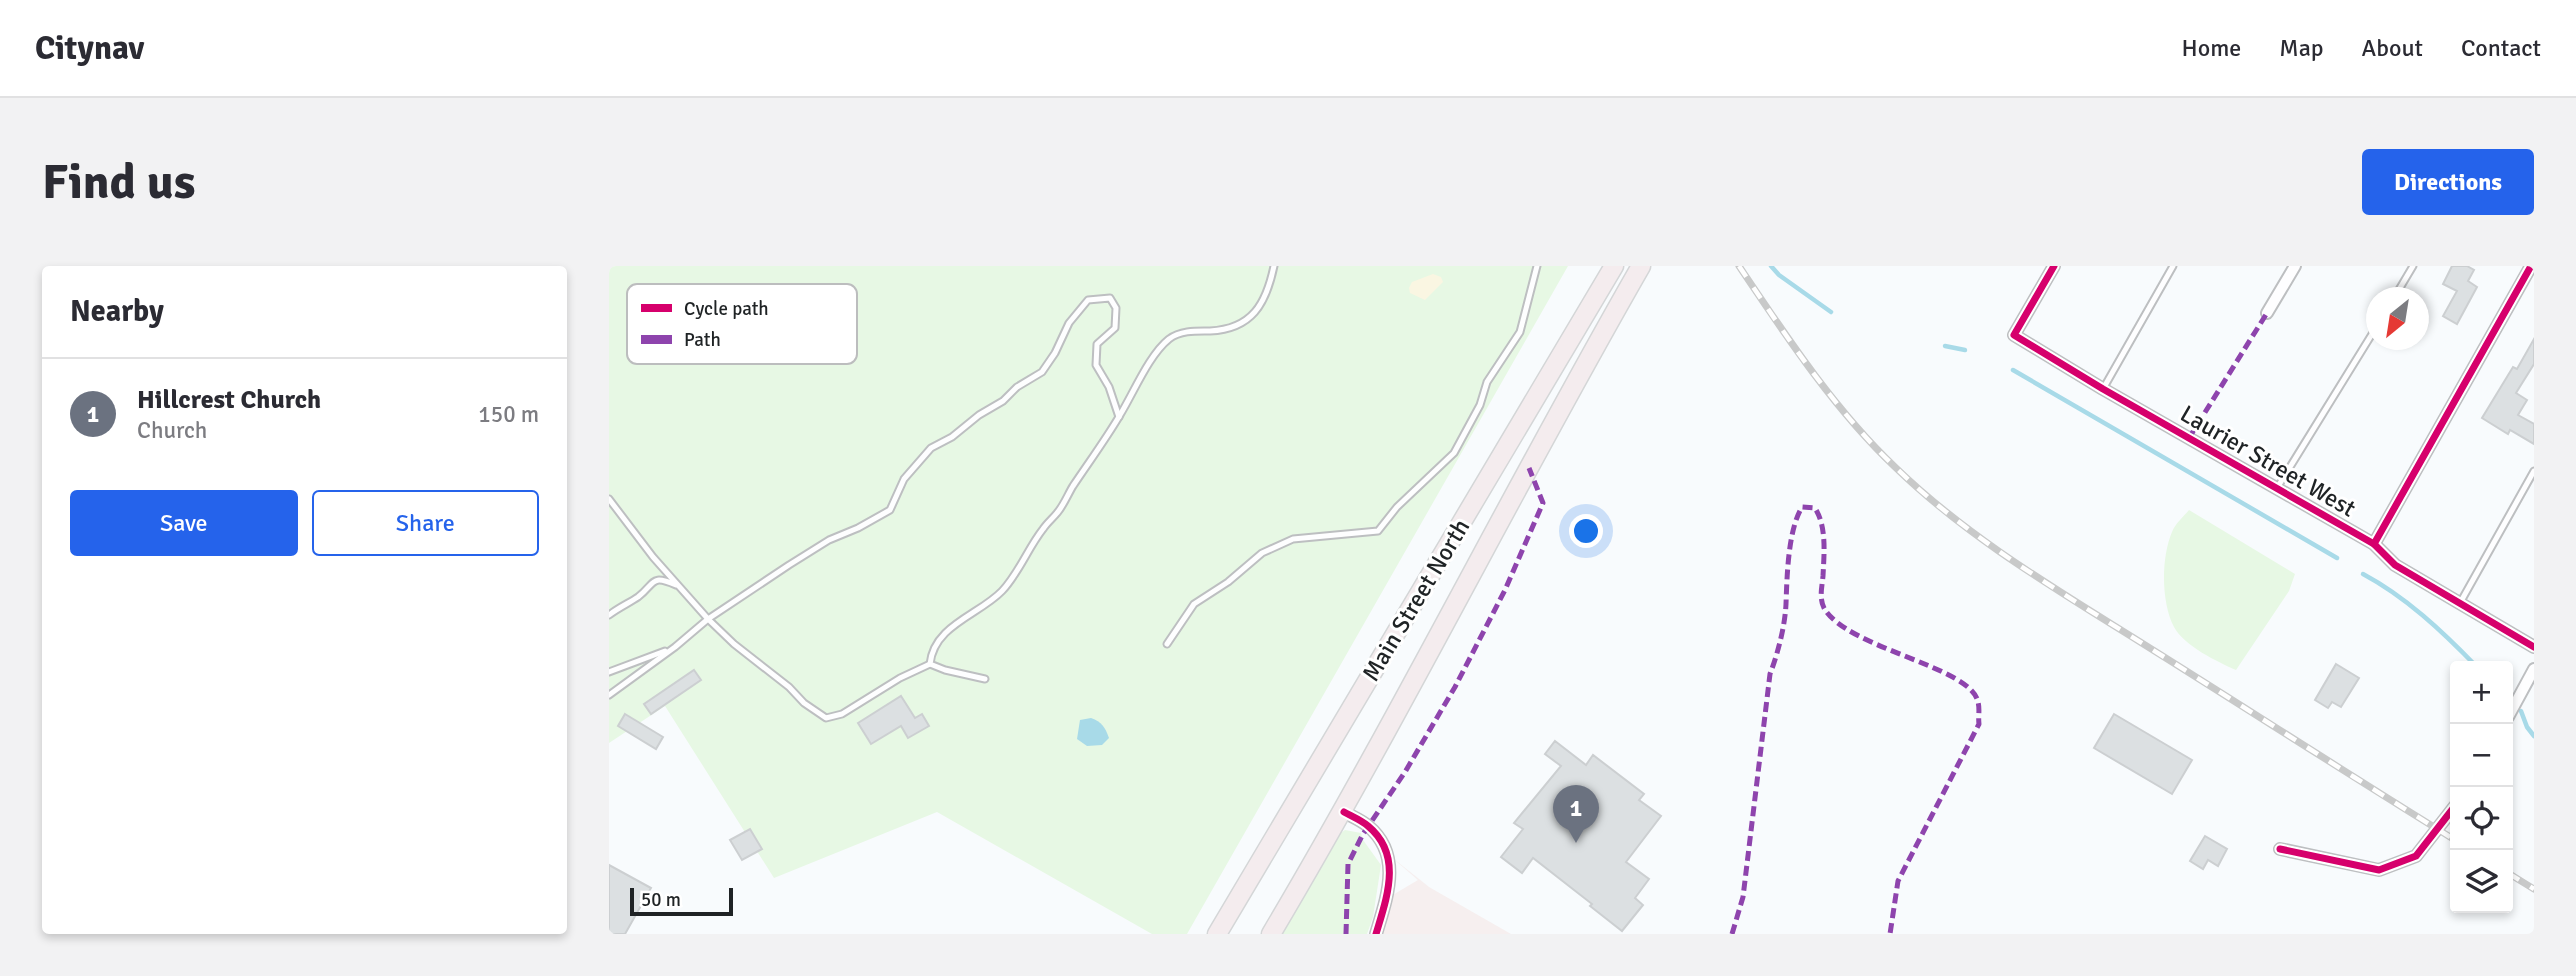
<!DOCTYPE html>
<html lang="en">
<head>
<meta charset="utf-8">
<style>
  :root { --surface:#fff; --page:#f2f2f3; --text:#2b2b33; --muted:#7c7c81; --line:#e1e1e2; --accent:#2563eb }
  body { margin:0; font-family:Signika,sans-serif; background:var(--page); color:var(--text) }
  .controls { position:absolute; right:21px; bottom:21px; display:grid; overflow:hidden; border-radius:7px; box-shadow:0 4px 10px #0003 }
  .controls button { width:63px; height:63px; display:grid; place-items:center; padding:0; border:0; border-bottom:2px solid var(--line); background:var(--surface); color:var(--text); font:35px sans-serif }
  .compass { position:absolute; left:1757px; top:21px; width:63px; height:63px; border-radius:50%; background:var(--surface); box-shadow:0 4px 10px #0003; rotate:210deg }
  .scale { position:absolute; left:21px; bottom:18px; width:103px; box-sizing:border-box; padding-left:7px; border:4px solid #1f2325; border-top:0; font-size:19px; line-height:24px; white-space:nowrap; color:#1f2325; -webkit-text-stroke:5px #fff; paint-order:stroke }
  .you { position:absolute; left:978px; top:266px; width:24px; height:24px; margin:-18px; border:5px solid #fff; border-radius:50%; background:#1a73e8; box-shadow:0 0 0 10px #1a73e833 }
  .badge { display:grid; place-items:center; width:46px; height:46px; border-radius:50%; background:var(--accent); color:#fff; font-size:23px; font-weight:700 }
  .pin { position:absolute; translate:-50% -58px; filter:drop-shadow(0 2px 4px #0008) }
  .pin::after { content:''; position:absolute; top:37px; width:24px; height:21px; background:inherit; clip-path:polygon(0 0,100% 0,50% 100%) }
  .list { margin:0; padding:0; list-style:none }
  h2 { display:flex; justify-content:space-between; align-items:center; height:91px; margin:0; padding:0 28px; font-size:30px }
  h2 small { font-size:23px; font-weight:400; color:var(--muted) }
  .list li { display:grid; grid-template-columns:46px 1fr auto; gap:21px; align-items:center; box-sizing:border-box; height:112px; padding:0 28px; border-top:2px solid var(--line) }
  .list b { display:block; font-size:26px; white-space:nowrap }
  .list p { margin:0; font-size:23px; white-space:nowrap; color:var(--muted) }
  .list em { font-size:23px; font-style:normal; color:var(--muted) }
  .actions { display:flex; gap:14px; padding:21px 28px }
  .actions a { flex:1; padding:16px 0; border:2px solid var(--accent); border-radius:7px; text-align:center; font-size:24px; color:var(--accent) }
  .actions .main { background:var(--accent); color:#fff }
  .icon { flex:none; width:38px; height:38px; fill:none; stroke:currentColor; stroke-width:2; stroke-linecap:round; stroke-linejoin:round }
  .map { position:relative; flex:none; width:1925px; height:668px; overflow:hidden; border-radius:7px }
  header { display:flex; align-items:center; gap:42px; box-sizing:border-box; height:98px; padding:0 35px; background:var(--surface); border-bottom:2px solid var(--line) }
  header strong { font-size:33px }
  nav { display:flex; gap:38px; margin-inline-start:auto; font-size:24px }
  .intro { display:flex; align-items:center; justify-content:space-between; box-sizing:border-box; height:168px; padding:0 42px }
  h1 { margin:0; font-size:49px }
  .button { padding:18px 32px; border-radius:7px; background:var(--accent); color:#fff; font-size:24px; font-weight:700 }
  main { display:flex; gap:42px; padding:0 42px }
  aside { flex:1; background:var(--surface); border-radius:7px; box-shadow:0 4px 10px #0003 }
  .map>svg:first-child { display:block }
  .commercial { fill:#f6efef }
  .green { fill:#e7f8e4 }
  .sand { fill:#faf6e2 }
  .water { fill:#a8dae8 }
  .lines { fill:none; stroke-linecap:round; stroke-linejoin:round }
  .stream { stroke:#a8dae8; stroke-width:4.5 }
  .building { fill:#dce0e2; stroke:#cccfd1; stroke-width:2 }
  .service-casing { stroke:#bdbfc1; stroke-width:9 }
  .minor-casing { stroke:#bdbfc1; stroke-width:14 }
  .primary-casing { stroke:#d4d6d7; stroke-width:21 }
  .service { stroke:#fefeff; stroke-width:5 }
  .minor { stroke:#fefeff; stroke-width:10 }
  .primary { stroke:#f4ecee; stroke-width:18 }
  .rail-casing { stroke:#c8c9c9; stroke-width:7 }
  .rail { stroke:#fff; stroke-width:4.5; stroke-dasharray:13; stroke-linecap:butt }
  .quiet { stroke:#8e44ad; stroke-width:5; stroke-dasharray:10 5; stroke-linecap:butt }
  .cycleway-casing { stroke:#fff; stroke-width:11 }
  .cycleway { stroke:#d6006c; stroke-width:7 }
  .labels { text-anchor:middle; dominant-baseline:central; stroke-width:6; stroke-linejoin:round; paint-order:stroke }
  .street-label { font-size:24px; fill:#1f2325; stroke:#fff }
  .key { fill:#fff; stroke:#bcbdbe; stroke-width:2 }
  .key-label { font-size:19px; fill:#1f2325 }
</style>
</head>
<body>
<header>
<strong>Citynav</strong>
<nav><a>Home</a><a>Map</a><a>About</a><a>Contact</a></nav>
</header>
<div class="intro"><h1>Find us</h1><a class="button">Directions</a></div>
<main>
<aside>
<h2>Nearby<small></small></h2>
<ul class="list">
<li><span class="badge" style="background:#6b7280">1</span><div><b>Hillcrest Church</b><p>Church</p></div><em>150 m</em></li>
</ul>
<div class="actions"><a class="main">Save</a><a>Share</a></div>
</aside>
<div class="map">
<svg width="1925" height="668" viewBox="0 0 1925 668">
  <rect width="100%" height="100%" fill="#f8fbfd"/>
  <polygon class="commercial" points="780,589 820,621 902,668 767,668 777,633 809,614"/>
  <g class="green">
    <polygon points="0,0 959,0 578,668 543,668 328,546 165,612 56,440 0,477"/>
    <path d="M1580,244L1686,308L1680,325L1627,404C1609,396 1575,380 1565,361C1552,336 1552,292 1563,266C1566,258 1574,251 1580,244Z"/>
    <polygon points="736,564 752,567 754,574 772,599 764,651 758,668 670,668 725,572"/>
  </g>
  <polygon class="sand" points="824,8 832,11 834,16 816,34 801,27 800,22 803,16"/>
  <path class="water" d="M482,452C493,456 496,461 500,472L493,479L478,480L468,473L471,454Z"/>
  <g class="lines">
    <g class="stream">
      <polyline points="1162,0 1170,9 1222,46"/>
      <polyline points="1336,80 1356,84"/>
      <polyline points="1404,104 1728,292"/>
      <path d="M1754,308C1797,331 1833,365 1867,400"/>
      <polyline points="1912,445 1918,461 1925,470"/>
    </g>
  </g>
  <g class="building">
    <polygon points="1843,0 1858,0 1865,4 1859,15 1868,21 1848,58 1834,50 1848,25 1834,18"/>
    <polygon points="1925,73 1925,98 1907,127 1918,134 1909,149 1925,158 1925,178 1901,164 1899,168 1873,152 1904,101 1908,103"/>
    <polygon points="1727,398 1750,412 1732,441 1723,436 1719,442 1706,434"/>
    <polygon points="85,404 92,414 42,448 35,438"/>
    <polygon points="292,430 306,452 313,448 320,460 299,472 292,460 262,478 249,457"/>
    <polygon points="16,448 54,471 47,483 9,460"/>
    <polygon points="1505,448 1583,494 1563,528 1485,482"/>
    <polygon points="946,475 977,499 984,489 1035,528 1030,534 1052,550 1017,596 1040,613 1026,632 1034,639 1013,665 981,640 983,638 924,592 913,607 892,591 914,563 905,557 952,500 936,488"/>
    <polygon points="141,563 153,583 133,594 121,574"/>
    <polygon points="1596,570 1618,583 1609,600 1599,594 1594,603 1581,595"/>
    <polygon points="0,599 42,622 16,668 0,668"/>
  </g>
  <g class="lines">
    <g class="service-casing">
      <g id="service">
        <polyline points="1785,32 1804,0"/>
        <polyline points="1494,123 1564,0"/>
        <polyline points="1668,222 1768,60"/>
        <polyline points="0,233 44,291 99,353 125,378 180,421 195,437 217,452 233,448 291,412 321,398"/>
        <polyline points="1851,337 1925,205"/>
        <path d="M0,349C9,342 20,337 29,331C47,317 41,308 67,319"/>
        <polyline points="558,378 585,338 619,316 653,287 684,273 769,265 788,241 845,187 871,139 878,116 911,66 928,0"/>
        <polyline points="0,406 56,385"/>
        <path d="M376,413L336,404L321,398C325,359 370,349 393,325C410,307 419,282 434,263C438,257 444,252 448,247C455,239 459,228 464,220C480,196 497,173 511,149C525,126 540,89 560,73C572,64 588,65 601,65C643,63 657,38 665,0"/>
        <polyline points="0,429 66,381 99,353 180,299 220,274 249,262 281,244 295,213 322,182 343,171 370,149 394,135 408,121 433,106 446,87 460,57 479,34 501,32 507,42 506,62 488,78 487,99 500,121 510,151"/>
      </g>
    </g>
    <g class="minor-casing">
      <g id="minor">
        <polyline points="1445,0 1405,69 1494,123 1765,278 1786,299 1925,381"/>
        <polyline points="1658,47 1686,0"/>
        <polyline points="1765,278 1922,0"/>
        <polyline points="1899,451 1925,403"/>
        <path d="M735,546C742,550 752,554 759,560C794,589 778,631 767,668"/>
        <polyline points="1671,583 1770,604 1807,590 1846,540"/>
      </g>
    </g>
    <g class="primary-casing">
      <g id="primary">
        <polyline points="608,668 1005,0"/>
        <path d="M662,668C792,449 905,221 1032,0"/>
      </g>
    </g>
    <use href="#service" class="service"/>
    <use href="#minor" class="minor"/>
    <use href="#primary" class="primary"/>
    <g class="rail-casing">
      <g id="rail">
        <path d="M1130,0C1177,70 1225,143 1286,201C1359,272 1450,325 1536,379C1640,444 1742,510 1846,574"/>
        <polyline points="1899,607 1925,623"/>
      </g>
    </g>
    <use href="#rail" class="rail"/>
    <g class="quiet">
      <polyline points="1580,172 1658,47"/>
      <polyline points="737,668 739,598 754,568 796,506 846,421 896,324 934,237 920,202"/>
      <path d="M1123,668L1134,631L1161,408C1169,387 1176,360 1177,338C1178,310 1179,264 1193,241L1206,242C1218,261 1215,288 1214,310C1213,321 1210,332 1215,342C1238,383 1362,400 1369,436C1371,443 1369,451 1370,458L1289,615L1281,668"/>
    </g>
    <g class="cycleway-casing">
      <g id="cycleway">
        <polyline points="1445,0 1405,69 1494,123 1765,278 1786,299 1925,381"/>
        <polyline points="1765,278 1922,0"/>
        <path d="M735,546C742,550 752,554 759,560C794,589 778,631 767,668"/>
        <polyline points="1671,583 1770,604 1807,590 1846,540"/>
      </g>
    </g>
    <use href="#cycleway" class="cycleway"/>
  </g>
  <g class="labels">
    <g class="street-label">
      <text transform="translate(1659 195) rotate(30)">Laurier Street West</text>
      <text transform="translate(807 334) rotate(-59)">Main Street North</text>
    </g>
  </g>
  <rect x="18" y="18" width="230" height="80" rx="10" class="key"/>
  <rect x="32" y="38" width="31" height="8" fill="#d6006c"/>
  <rect x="32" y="69" width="31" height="9" fill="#8e44ad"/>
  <g class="key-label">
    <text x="75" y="49">Cycle path</text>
    <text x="75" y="80">Path</text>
  </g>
</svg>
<div class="controls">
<button>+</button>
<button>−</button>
<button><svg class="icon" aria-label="locate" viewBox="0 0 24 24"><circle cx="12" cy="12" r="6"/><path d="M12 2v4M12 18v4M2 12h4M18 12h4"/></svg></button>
<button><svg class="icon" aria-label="layers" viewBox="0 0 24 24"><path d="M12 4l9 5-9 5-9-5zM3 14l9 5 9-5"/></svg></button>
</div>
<svg class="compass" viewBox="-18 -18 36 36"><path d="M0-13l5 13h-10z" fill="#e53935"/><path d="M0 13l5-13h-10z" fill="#7c7c81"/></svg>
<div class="scale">50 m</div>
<div class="you"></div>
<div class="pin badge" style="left:967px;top:577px;background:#6b7280">1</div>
</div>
</main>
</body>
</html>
